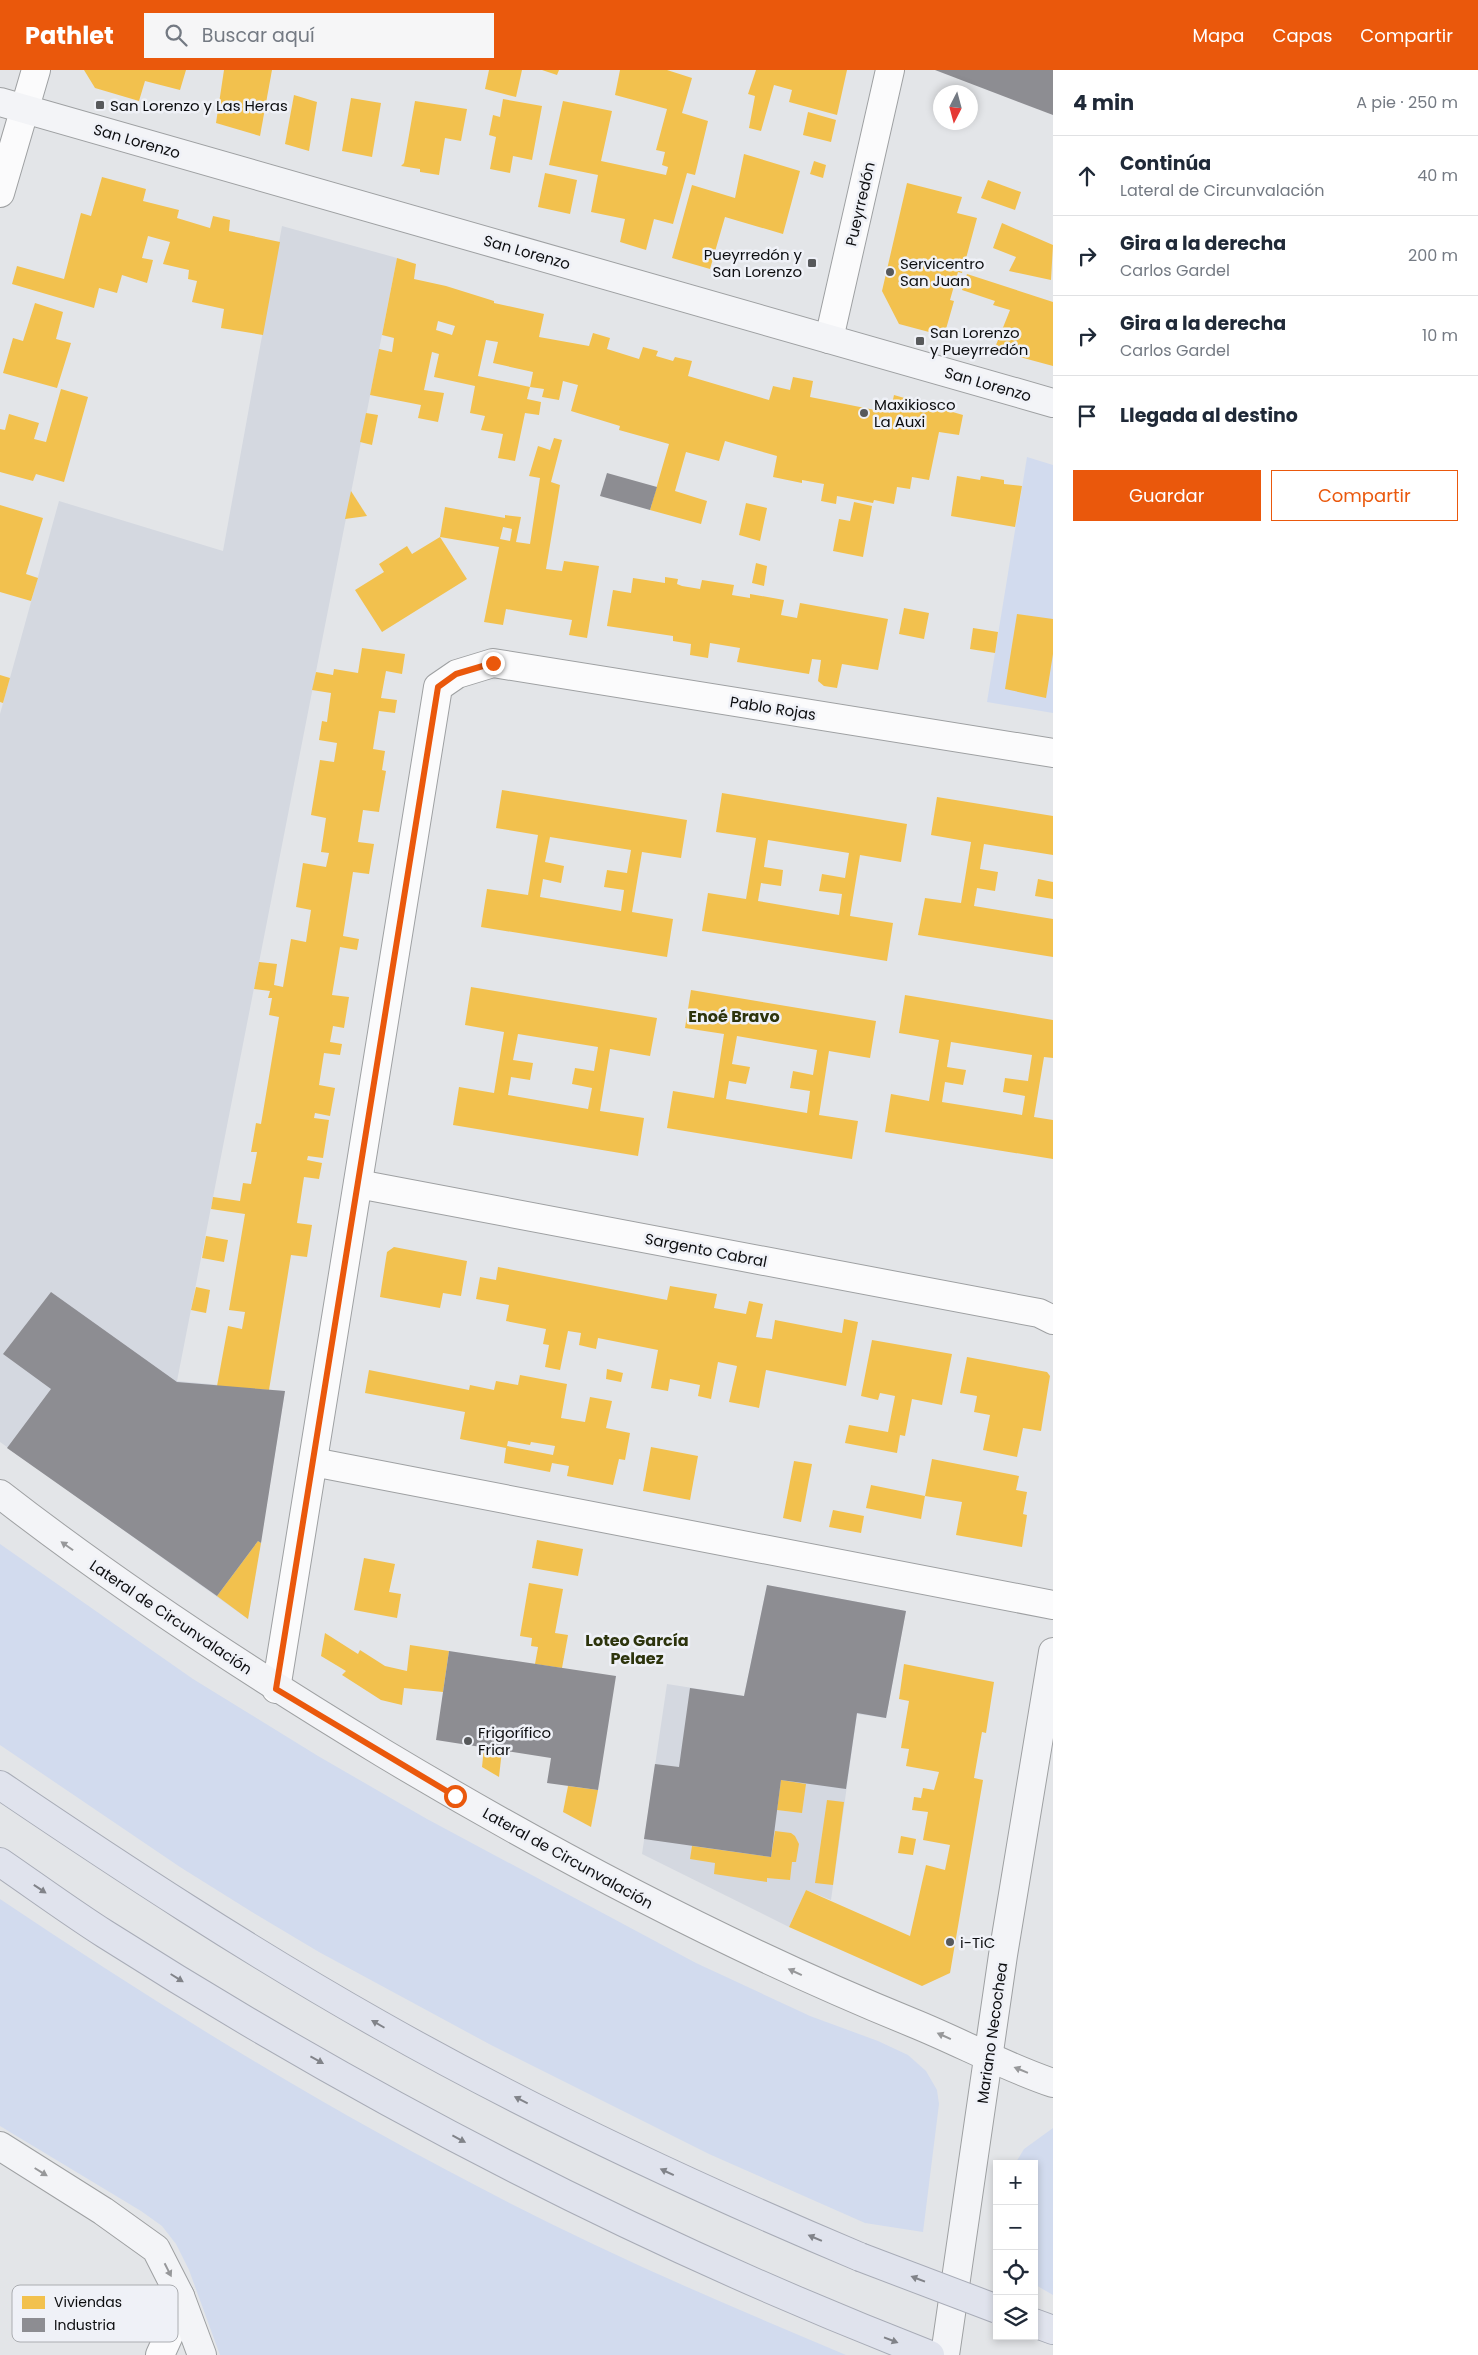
<!DOCTYPE html>
<html lang="es">
<head>
<meta charset="utf-8">
<style>
  :root { --surface:#fff; --page:#f6f6f7; --text:#1f2937; --muted:#747a83; --line:#e0e1e3; --accent:#ea580c }
  body { margin:0; font-family:Poppins,sans-serif; background:var(--page); color:var(--text) }
  .controls { position:absolute; right:15px; bottom:15px; display:grid; overflow:hidden; border-radius:0px; box-shadow:0 2px 8px #0003 }
  .controls button { width:45px; height:45px; display:grid; place-items:center; padding:0; border:0; border-bottom:1px solid var(--line); background:var(--surface); color:var(--text); font:25px sans-serif }
  .compass { position:absolute; left:933px; top:15px; width:45px; height:45px; border-radius:50%; background:var(--surface); box-shadow:0 2px 8px #0003; rotate:186deg }
  .stop { position:absolute; width:15px; height:15px; margin:-11px; border:4px solid #ea580c; border-radius:50%; background:#fff }
  .stop.end { background:#ea580c; border-color:#fff; box-shadow:0 1px 5px #0008 }
  .list { margin:0; padding:0; list-style:none }
  h2 { display:flex; justify-content:space-between; align-items:center; height:65px; margin:0; padding:0 20px; font-size:21px }
  h2 small { font-size:16px; font-weight:400; color:var(--muted) }
  .list li { display:grid; grid-template-columns:32px 1fr auto; gap:15px; align-items:center; box-sizing:border-box; height:80px; padding:0 20px; border-top:1px solid var(--line) }
  .list b { display:block; font-size:19px; white-space:nowrap }
  .list p { margin:0; font-size:16px; white-space:nowrap; color:var(--muted) }
  .list em { font-size:16px; font-style:normal; color:var(--muted) }
  .actions { display:flex; gap:10px; padding:15px 20px }
  .actions a { flex:1; padding:11px 0; border:1px solid var(--accent); border-radius:0px; text-align:center; font-size:18px; color:var(--accent) }
  .actions .main { background:var(--accent); color:#fff }
  .icon { flex:none; width:28px; height:28px; fill:none; stroke:currentColor; stroke-width:2; stroke-linecap:round; stroke-linejoin:round }
  .map { position:relative; flex:none; width:1053px; height:2285px; overflow:hidden }
  header { display:flex; align-items:center; gap:30px; box-sizing:border-box; height:70px; padding:0 25px; background:var(--accent); color:#fff }
  header strong { font-size:24px }
  nav { display:flex; gap:28px; margin-inline-start:auto; font-size:18px }
  .search { width:350px; height:45px; background:var(--page); display:flex; align-items:center; gap:12px; box-sizing:border-box; padding:0 18px; border-radius:0px; color:var(--muted); font-size:19px }
  main { display:flex }
  aside { flex:1; background:var(--surface) }
  .map>svg:first-child { display:block }
  .built { fill:#d4d8e0 }
  .green { fill:#d2dbee }
  .homes { fill:#f2c14e; fill-rule:evenodd }
  .industry { fill:#8d8d92 }
  .lines { fill:none; stroke-linecap:round; stroke-linejoin:round }
  .street-casing { stroke:#9ea0a2; stroke-width:30 }
  .secondary-casing { stroke:#9ea0a2; stroke-width:30 }
  .highway-casing { stroke:#a8acb7; stroke-width:30 }
  .street { stroke:#fbfbfc; stroke-width:28 }
  .secondary { stroke:#f3f4f7; stroke-width:28 }
  .highway { stroke:#e0e3ed; stroke-width:28 }
  .highway-bridge-casing { stroke:#a8acb7; stroke-width:30; stroke-linecap:butt }
  .highway-bridge { stroke:#e0e3ed; stroke-width:28 }
  .oneway { fill:#97989a }
  .oneway2 { fill:#818389 }
  .route { stroke:#ea580c; stroke-width:6 }
  .poi-dot { fill:#57595b; stroke:#eff1f7; stroke-width:2 }
  .labels { text-anchor:middle; dominant-baseline:central; stroke-width:5; stroke-linejoin:round; paint-order:stroke }
  .poi-label { font-size:15px; fill:#0c0d0f; stroke:#eff1f7; text-anchor:start }
  .street-label { font-size:15px; fill:#0c0d0f; stroke:#eff1f7 }
  .neighbourhood-label { font-size:16px; font-weight:bold; fill:#2d340c; stroke:#eff1f7 }
  .key { fill:#eff1f7; stroke:#abadb1; stroke-width:1 }
  .key-label { font-size:14px; fill:#0c0d0f }
</style>
</head>
<body>
<header>
<strong>Pathlet</strong>
<div class="search"><svg class="icon" aria-label="search" viewBox="0 0 24 24"><circle cx="10" cy="10" r="6"/><path d="M15 15l6 6"/></svg>Buscar aquí</div>
<nav><a>Mapa</a><a>Capas</a><a>Compartir</a></nav>
</header>
<main>
<div class="map">
<svg width="1053" height="2285" viewBox="0 0 1053 2285">
  <rect width="100%" height="100%" fill="#e3e5e8"/>
  <g class="built">
    <polygon points="282,156 397,188 177,1311 285,1321 248,1549 0,1372 0,644 59,431 223,481"/>
    <polygon points="767,1515 906,1541 886,1648 857,1644 831,1830 806,1820 789,1857 642,1784 667,1614 744,1626"/>
  </g>
  <g class="green">
    <polygon points="1027,387 1053,395 1053,643 987,632"/>
    <polygon points="0,1474 193,1609 318,1686 427,1749 696,1893 810,1946 878,1971 908,1985 926,2001 937,2020 939,2034 923,2162 865,2153 709,2084 491,1975 319,1882 252,1842 180,1797 0,1675"/>
    <path d="M0,1829C190,1957 387,2076 593,2174C677,2214 761,2249 846,2285H220L189,2200L176,2174L162,2156L141,2141L0,2056Z"/>
    <polygon points="1053,2058 1053,2225 1034,2214 1034,2094 1015,2094 1024,2079"/>
  </g>
  <g class="homes">
    <polygon points="84,0 186,0 180,20 145,11 139,31 95,18"/>
    <polygon points="224,0 272,0 260,66 216,53"/>
    <polygon points="489,0 522,0 516,27 485,19"/>
    <polygon points="542,0 559,0 557,5"/>
    <polygon points="620,0 667,0 692,8 682,43 708,51 695,105 687,103 673,154 654,149 646,180 620,172 625,149 591,142 598,105 549,95 563,31 612,41 601,91 666,105 668,97 662,95 665,82 656,80 667,39 615,25"/>
    <polygon points="756,0 847,0 837,45 789,32 792,20 774,15 761,61 749,58 755,26 748,24"/>
    <polygon points="294,25 317,32 309,81 285,74"/>
    <polygon points="351,28 381,33 372,87 342,81"/>
    <polygon points="503,29 542,36 532,90 513,86 510,103 490,99 496,67 489,65 493,45 500,47"/>
    <polygon points="415,31 467,39 461,71 445,68 439,105 420,102 420,99 401,96 404,93"/>
    <polygon points="808,42 836,50 831,72 803,65"/>
    <polygon points="744,84 800,101 783,164 725,147 710,199 672,188 692,115 735,128"/>
    <polygon points="814,91 826,95 823,108 810,104"/>
    <polygon points="545,103 577,110 570,144 538,137"/>
    <polygon points="102,107 146,119 143,131 179,140 177,148 210,158 213,146 230,150 229,161 280,172 263,265 221,258 224,239 192,232 197,211 188,209 189,200 163,194 170,172 148,166 142,188 153,190 147,213 122,205 117,223 99,218 94,238 12,214 17,196 64,209 81,143 91,146"/>
    <polygon points="988,110 1021,122 1015,140 981,128"/>
    <polygon points="907,113 962,127 957,143 977,148 962,203 958,202 950,230 954,231 944,266 899,254 882,221"/>
    <polygon points="1002,153 1053,175 1051,210 1009,201 1016,187 993,178"/>
    <path d="M397,188L416,194L414,209L446,216L494,231V233L544,244L539,267L589,276L593,263L610,268L607,279L639,289L643,277L658,281L656,286L673,291L675,287L692,291L688,306L769,330L773,316L790,320L793,307L813,311L810,327L890,343L894,325L963,345L959,365L939,362L929,410L912,407L910,419L897,417L894,434L874,430L873,433L837,426L836,434L821,431L824,414L802,410V413L773,407L777,386L725,371L719,391L686,382L675,421L707,431L701,454L650,440L669,374L619,360L620,356L571,341L578,315L563,311L559,330L542,327L544,319L530,317L527,329L541,332L539,345L525,343L515,391L498,388L503,364L481,360L485,346L470,343L475,316L434,307L439,284L432,282L424,320L444,323L438,352L418,348L421,335L370,325L379,279L392,282L394,268L382,265ZM438,251L455,256L452,265L436,260ZM486,270L498,272L493,293L533,302L530,317L478,306Z"/>
    <polygon points="967,204 1053,232 1053,296 994,280 1010,240 993,235 995,231 962,220"/>
    <polygon points="35,233 63,242 56,269 71,273 57,318 3,303 13,268 23,271"/>
    <polygon points="61,319 88,327 64,412 36,404 33,411 0,402 0,359 5,360 9,344 39,353 34,369 46,372"/>
    <polygon points="366,343 378,345 372,375 360,372"/>
    <path d="M554,368L562,370L551,412L560,415L546,499L562,501L564,491L599,496L587,568L569,565L572,550L523,542L506,539L503,555L484,552L499,477L440,467L467,509L382,562L355,520L384,502L379,494L407,476L412,484L440,467L445,437L505,448V445L521,447L516,472L530,474L540,408L529,406L538,376L550,380ZM503,457L512,459L510,471L500,469Z"/>
    <polygon points="957,406 980,410 981,406 1004,410 1004,414 1022,416 1015,457 951,446"/>
    <polygon points="351,421 367,446 345,449"/>
    <polygon points="854,432 872,436 863,487 833,481 839,449 850,451"/>
    <polygon points="746,433 767,438 760,471 739,465"/>
    <polygon points="0,435 43,448 26,504 38,508 31,531 0,522"/>
    <polygon points="756,493 767,496 764,516 752,513"/>
    <polygon points="665,507 678,509 677,514 682,516 700,519 702,510 734,515 732,525 750,528 750,524 784,530 781,545 797,548 800,533 888,549 878,600 842,594 837,618 824,616 818,611 821,590 812,589 809,604 737,592 740,578 710,573 708,588 690,585 691,574 673,571 673,566 607,556 613,520 631,523 633,508 665,513"/>
    <polygon points="904,538 929,543 924,569 899,564"/>
    <polygon points="1017,544 1053,549 1053,584 1046,628 1005,619"/>
    <polygon points="973,558 998,562 995,583 970,579"/>
    <polygon points="362,578 405,584 402,604 386,601 381,628 397,630 395,643 379,641 373,679 385,681 382,700 386,701 379,742 363,740 358,772 374,774 369,804 353,802 343,866 359,869 357,880 340,877 332,925 349,927 344,958 333,956 330,972 342,974 340,985 324,983 319,1015 335,1018 330,1046 315,1043 314,1048 329,1050 323,1088 308,1086 307,1090 322,1093 319,1109 304,1107 297,1153 312,1155 307,1187 291,1185 269,1320 217,1316 228,1256 242,1259 245,1242 229,1240 245,1144 211,1139 213,1127 240,1131 243,1113 251,1114 257,1082 251,1082 256,1053 261,1054 279,947 269,945 272,928 268,928 270,921 254,919 259,892 277,894 274,915 283,917 291,869 306,872 311,840 296,837 303,793 326,797 329,783 321,782 326,748 311,745 320,690 334,692 337,673 319,670 322,651 327,652 331,623 312,620 316,602 333,605 334,599 358,603"/>
    <polygon points="0,605 10,608 3,633 0,632"/>
    <path d="M502,720L687,750L681,788L642,782L632,842L673,849L667,887L481,857L487,819L528,825L538,765L496,758ZM550,767L631,780L627,803L607,800L604,817L624,820L621,841L540,827L543,809L561,813L564,796L545,792Z"/>
    <path d="M722,723L907,754L901,792L860,785L850,846L893,853L887,891L702,861L708,823L746,829L756,768L716,762ZM768,770L849,783L845,808L822,804L819,821L842,824L839,845L758,831L761,813L781,816L783,800L764,797Z"/>
    <polygon points="937,727 1053,746 1053,785 984,774 980,799 998,802 995,821 977,818 974,836 1053,849 1053,887 918,865 925,828 961,833 971,772 931,765"/>
    <polygon points="1038,809 1053,812 1053,829 1035,826"/>
    <path d="M471,917L657,948L650,986L610,979L600,1041L644,1048L638,1086L453,1055L459,1017L494,1023L504,962L465,955ZM518,964L598,977L594,1001L575,998L572,1014L592,1018L588,1039L508,1025L511,1007L530,1010L533,993L513,990Z"/>
    <path d="M691,920L876,951L870,988L829,981L819,1045L858,1051L852,1089L667,1058L673,1021L714,1028L724,964L685,958ZM737,966L817,980L813,1005L793,1001L790,1018L810,1021L807,1043L726,1029L729,1011L746,1014L750,997L732,994Z"/>
    <path d="M905,925L1053,950V988L1044,987L1034,1047L1053,1050V1089L885,1062L891,1024L929,1031L939,970L899,963ZM951,972L1032,985L1028,1011L1005,1008L1003,1022L1025,1026L1022,1045L942,1032L945,1012L963,1015L966,1000L947,997Z"/>
    <polygon points="206,1166 228,1170 224,1192 202,1188"/>
    <polygon points="394,1177 467,1191 461,1226 443,1223 440,1238 380,1227 387,1182"/>
    <polygon points="498,1197 667,1230 670,1216 717,1224 714,1238 746,1244 749,1231 763,1234 756,1267 772,1269 775,1250 842,1263 844,1249 858,1252 846,1316 766,1300 759,1338 755,1337 729,1332 737,1296 718,1292 711,1329 698,1326 700,1315 670,1309 668,1321 651,1318 658,1280 598,1268 596,1279 579,1275 581,1263 568,1261 560,1300 545,1297 549,1275 543,1274 546,1259 506,1251 509,1235 476,1229 480,1207 496,1210"/>
    <polygon points="196,1217 210,1220 206,1243 191,1240"/>
    <polygon points="872,1270 952,1284 942,1335 912,1329 905,1366 900,1365 897,1383 845,1373 849,1355 888,1362 895,1326 880,1323 878,1330 861,1326"/>
    <polygon points="967,1287 1047,1302 1050,1306 1041,1361 1023,1358 1017,1387 983,1380 990,1345 974,1342 977,1326 960,1323"/>
    <polygon points="607,1299 623,1303 621,1312 606,1309"/>
    <path d="M369,1300L469,1320L470,1315L494,1320L496,1311L518,1315L520,1305L567,1314L561,1348L585,1352L590,1327L612,1331L606,1358L630,1363L625,1390L619,1389L613,1415L567,1406L569,1396L552,1393L550,1402L504,1393L506,1378L460,1369L465,1342L365,1323ZM508,1371L530,1375L531,1372L555,1376L553,1385L507,1376Z"/>
    <polygon points="651,1377 698,1386 690,1430 643,1421"/>
    <polygon points="932,1389 1019,1406 1016,1420 1027,1422 1023,1444 1027,1445 1022,1477 956,1465 962,1432 925,1426"/>
    <polygon points="794,1391 812,1394 801,1452 783,1448"/>
    <polygon points="871,1415 925,1426 921,1449 866,1438"/>
    <polygon points="833,1440 864,1446 861,1463 829,1457"/>
    <polygon points="537,1470 583,1479 578,1506 532,1498"/>
    <polygon points="258,1471 261,1473 248,1549 217,1526"/>
    <polygon points="364,1488 395,1494 389,1522 401,1524 397,1548 354,1540"/>
    <polygon points="529,1513 563,1519 555,1563 568,1565 562,1598 535,1594 538,1577 531,1576 532,1568 520,1566"/>
    <polygon points="325,1563 358,1584 360,1580 385,1596 407,1601 410,1575 449,1581 443,1622 404,1618 402,1635 381,1630 342,1605 346,1601 321,1586"/>
    <polygon points="904,1594 994,1612 986,1663 982,1662 974,1708 983,1710 950,1903 922,1916 789,1857 806,1820 910,1866 926,1795 945,1800 950,1775 923,1770 928,1742 912,1740 914,1727 921,1728 923,1718 934,1720 939,1702 906,1696 909,1679 901,1678 909,1631 899,1629"/>
    <polygon points="484,1678 502,1680 499,1707 482,1697"/>
    <polygon points="781,1710 806,1714 802,1743 777,1740"/>
    <polygon points="568,1716 598,1720 591,1757 563,1742"/>
    <polygon points="827,1730 844,1732 833,1815 815,1813"/>
    <polygon points="775,1761 791,1763 795,1766 799,1774 796,1792 792,1792 790,1810 767,1808 767,1812 714,1804 715,1793 690,1789 692,1776 771,1787"/>
    <polygon points="901,1766 916,1769 913,1785 898,1783"/>
  </g>
  <g class="industry">
    <polygon points="935,0 1053,0 1053,45"/>
    <polygon points="607,403 657,417 650,440 600,426"/>
    <polygon points="51,1222 177,1312 285,1321 261,1473 258,1471 217,1526 7,1378 51,1319 3,1284"/>
    <polygon points="767,1515 906,1541 886,1648 857,1643 846,1719 781,1710 771,1787 644,1769 655,1694 679,1697 690,1618 744,1626"/>
    <polygon points="449,1581 616,1606 598,1720 547,1713 551,1688 436,1670"/>
  </g>
  <g class="lines">
    <g class="street-casing">
      <g id="street">
        <polyline points="0,123 36,0"/>
        <polyline points="829,269 890,0"/>
        <polyline points="358,1114 1039,1243 1053,1250"/>
        <polyline points="313,1392 1053,1535"/>
        <polyline points="276,1619 438,617 457,604 493,593 1053,683"/>
        <polyline points="160,2285 174,2254 180,2226"/>
      </g>
    </g>
    <g class="secondary-casing">
      <g id="secondary">
        <polyline points="0,32 1053,333"/>
        <path d="M0,1424C122,1519 251,1603 383,1683C553,1785 729,1878 913,1953C960,1972 1005,1997 1053,2013"/>
        <polyline points="0,2076 103,2141 156,2179 180,2226 202,2285"/>
        <polyline points="945,2285 1003,1885 1053,1582"/>
      </g>
    </g>
    <g class="highway-casing">
      <g id="highway">
        <path d="M0,1715C124,1799 249,1881 380,1955C535,2043 696,2118 860,2187"/>
        <path d="M0,1792C35,1816 69,1841 105,1864C366,2030 642,2173 930,2285"/>
        <polyline points="1034,2253 1053,2260"/>
      </g>
    </g>
    <use href="#street" class="street"/>
    <use href="#secondary" class="secondary"/>
    <use href="#highway" class="highway"/>
    <g class="highway-bridge-casing">
      <polyline id="highway-bridge" points="860,2187 997,2239"/>
    </g>
    <use href="#highway-bridge" class="highway-bridge"/>
  </g>
  <defs><path id="oneway-solid" d="M-6-.8H1V-3.2L6.5 0L1 3.2V.8H-6Z" transform="scale(1.25)"/></defs>
  <g class="oneway">
    <use href="#oneway-solid" transform="translate(67 1476) rotate(-145)"/>
    <use href="#oneway-solid" transform="translate(795 1902) rotate(-155)"/>
    <use href="#oneway-solid" transform="translate(944 1966) rotate(-156)"/>
    <use href="#oneway-solid" transform="translate(1021 2000) rotate(-158)"/>
    <use href="#oneway-solid" transform="translate(41 2102) rotate(32)"/>
    <use href="#oneway-solid" transform="translate(168 2200) rotate(63)"/>
  </g>
  <g class="oneway2">
    <use href="#oneway-solid" transform="translate(40 1819) rotate(34)"/>
    <use href="#oneway-solid" transform="translate(177 1908) rotate(32)"/>
    <use href="#oneway-solid" transform="translate(378 1954) rotate(-150)"/>
    <use href="#oneway-solid" transform="translate(317 1990) rotate(29)"/>
    <use href="#oneway-solid" transform="translate(521 2030) rotate(-153)"/>
    <use href="#oneway-solid" transform="translate(459 2069) rotate(28)"/>
    <use href="#oneway-solid" transform="translate(667 2102) rotate(-155)"/>
    <use href="#oneway-solid" transform="translate(815 2168) rotate(-157)"/>
    <use href="#oneway-solid" transform="translate(918 2209) rotate(-159)"/>
    <use href="#oneway-solid" transform="translate(891 2270) rotate(21)"/>
  </g>
  <g class="lines">
    <polyline class="route" points="455,1726 276,1619 438,617 456,604 493,593"/>
  </g>
  <g class="poi-dot">
    <rect x="95" y="30" width="10" height="10" rx="2.5"/>
    <rect x="807" y="188" width="10" height="10" rx="2.5"/>
    <circle cx="890" cy="202" r="5"/>
    <rect x="915" y="266" width="10" height="10" rx="2.5"/>
    <circle cx="864" cy="343" r="5"/>
    <circle cx="468" cy="1671" r="5"/>
    <circle cx="950" cy="1872" r="5"/>
  </g>
  <g class="labels">
    <g class="poi-label">
      <text x="110" y="35">San Lorenzo y Las Heras</text>
      <text x="802" y="184" text-anchor="end">Pueyrredón y<tspan x="802" dy="17">San Lorenzo</tspan></text>
      <text x="900" y="193">Servicentro<tspan x="900" dy="17">San Juan</tspan></text>
      <text x="930" y="262">San Lorenzo<tspan x="930" dy="17">y Pueyrredón</tspan></text>
      <text x="874" y="334">Maxikiosco<tspan x="874" dy="17">La Auxi</tspan></text>
      <text x="478" y="1662">Frigorífico<tspan x="478" dy="17">Friar</tspan></text>
      <text x="960" y="1872">i-TiC</text>
    </g>
    <g class="street-label">
      <text transform="translate(137 71) rotate(16)">San Lorenzo</text>
      <text transform="translate(860 134) rotate(-77)">Pueyrredón</text>
      <text transform="translate(527 182) rotate(16)">San Lorenzo</text>
      <text transform="translate(988 314) rotate(16)">San Lorenzo</text>
      <text transform="translate(773 638) rotate(9)">Pablo Rojas</text>
      <text transform="translate(706 1180) rotate(11)">Sargento Cabral</text>
      <text transform="translate(171 1547) rotate(34)">Lateral de Circunvalación</text>
      <text transform="translate(568 1788) rotate(29)">Lateral de Circunvalación</text>
      <text transform="translate(992 1963) rotate(-82)">Mariano Necochea</text>
    </g>
    <g class="neighbourhood-label">
      <text x="734" y="946">Enoé Bravo</text>
      <text x="637" y="1570">Loteo García<tspan x="637" dy="18">Pelaez</tspan></text>
    </g>
  </g>
  <rect x="12" y="2215" width="166" height="57" rx="8" class="key"/>
  <rect x="22" y="2226" width="23" height="13" fill="#f2c14e"/>
  <rect x="22" y="2248" width="23" height="14" fill="#8d8d92"/>
  <g class="key-label">
    <text x="54" y="2237">Viviendas</text>
    <text x="54" y="2260">Industria</text>
  </g>
</svg>
<div class="controls">
<button>+</button>
<button>−</button>
<button><svg class="icon" aria-label="locate" viewBox="0 0 24 24"><circle cx="12" cy="12" r="6"/><path d="M12 2v4M12 18v4M2 12h4M18 12h4"/></svg></button>
<button><svg class="icon" aria-label="layers" viewBox="0 0 24 24"><path d="M12 4l9 5-9 5-9-5zM3 14l9 5 9-5"/></svg></button>
</div>
<svg class="compass" viewBox="-18 -18 36 36"><path d="M0-13l5 13h-10z" fill="#e53935"/><path d="M0 13l5-13h-10z" fill="#747a83"/></svg>
<div class="stop" style="left:455px;top:1726px"></div>
<div class="stop end" style="left:493px;top:593px"></div>
</div>
<aside>
<h2>4 min<small>A pie · 250 m</small></h2>
<ul class="list">
<li><svg class="icon" aria-label="ahead" viewBox="0 0 24 24"><path d="M12 20V5M6 11l6-6 6 6"/></svg><div><b>Continúa</b><p>Lateral de Circunvalación</p></div><em>40 m</em></li>
<li><svg class="icon" aria-label="right" viewBox="0 0 24 24"><path d="M7 20v-9h11M14 6l5 5-5 5"/></svg><div><b>Gira a la derecha</b><p>Carlos Gardel</p></div><em>200 m</em></li>
<li><svg class="icon" aria-label="right" viewBox="0 0 24 24"><path d="M7 20v-9h11M14 6l5 5-5 5"/></svg><div><b>Gira a la derecha</b><p>Carlos Gardel</p></div><em>10 m</em></li>
<li><svg class="icon" aria-label="arrive" viewBox="0 0 24 24"><path d="M6 21V4h12l-3 4 3 4H6"/></svg><div><b>Llegada al destino</b></div></li>
</ul>
<div class="actions"><a class="main">Guardar</a><a>Compartir</a></div>
</aside>
</main>
</body>
</html>
